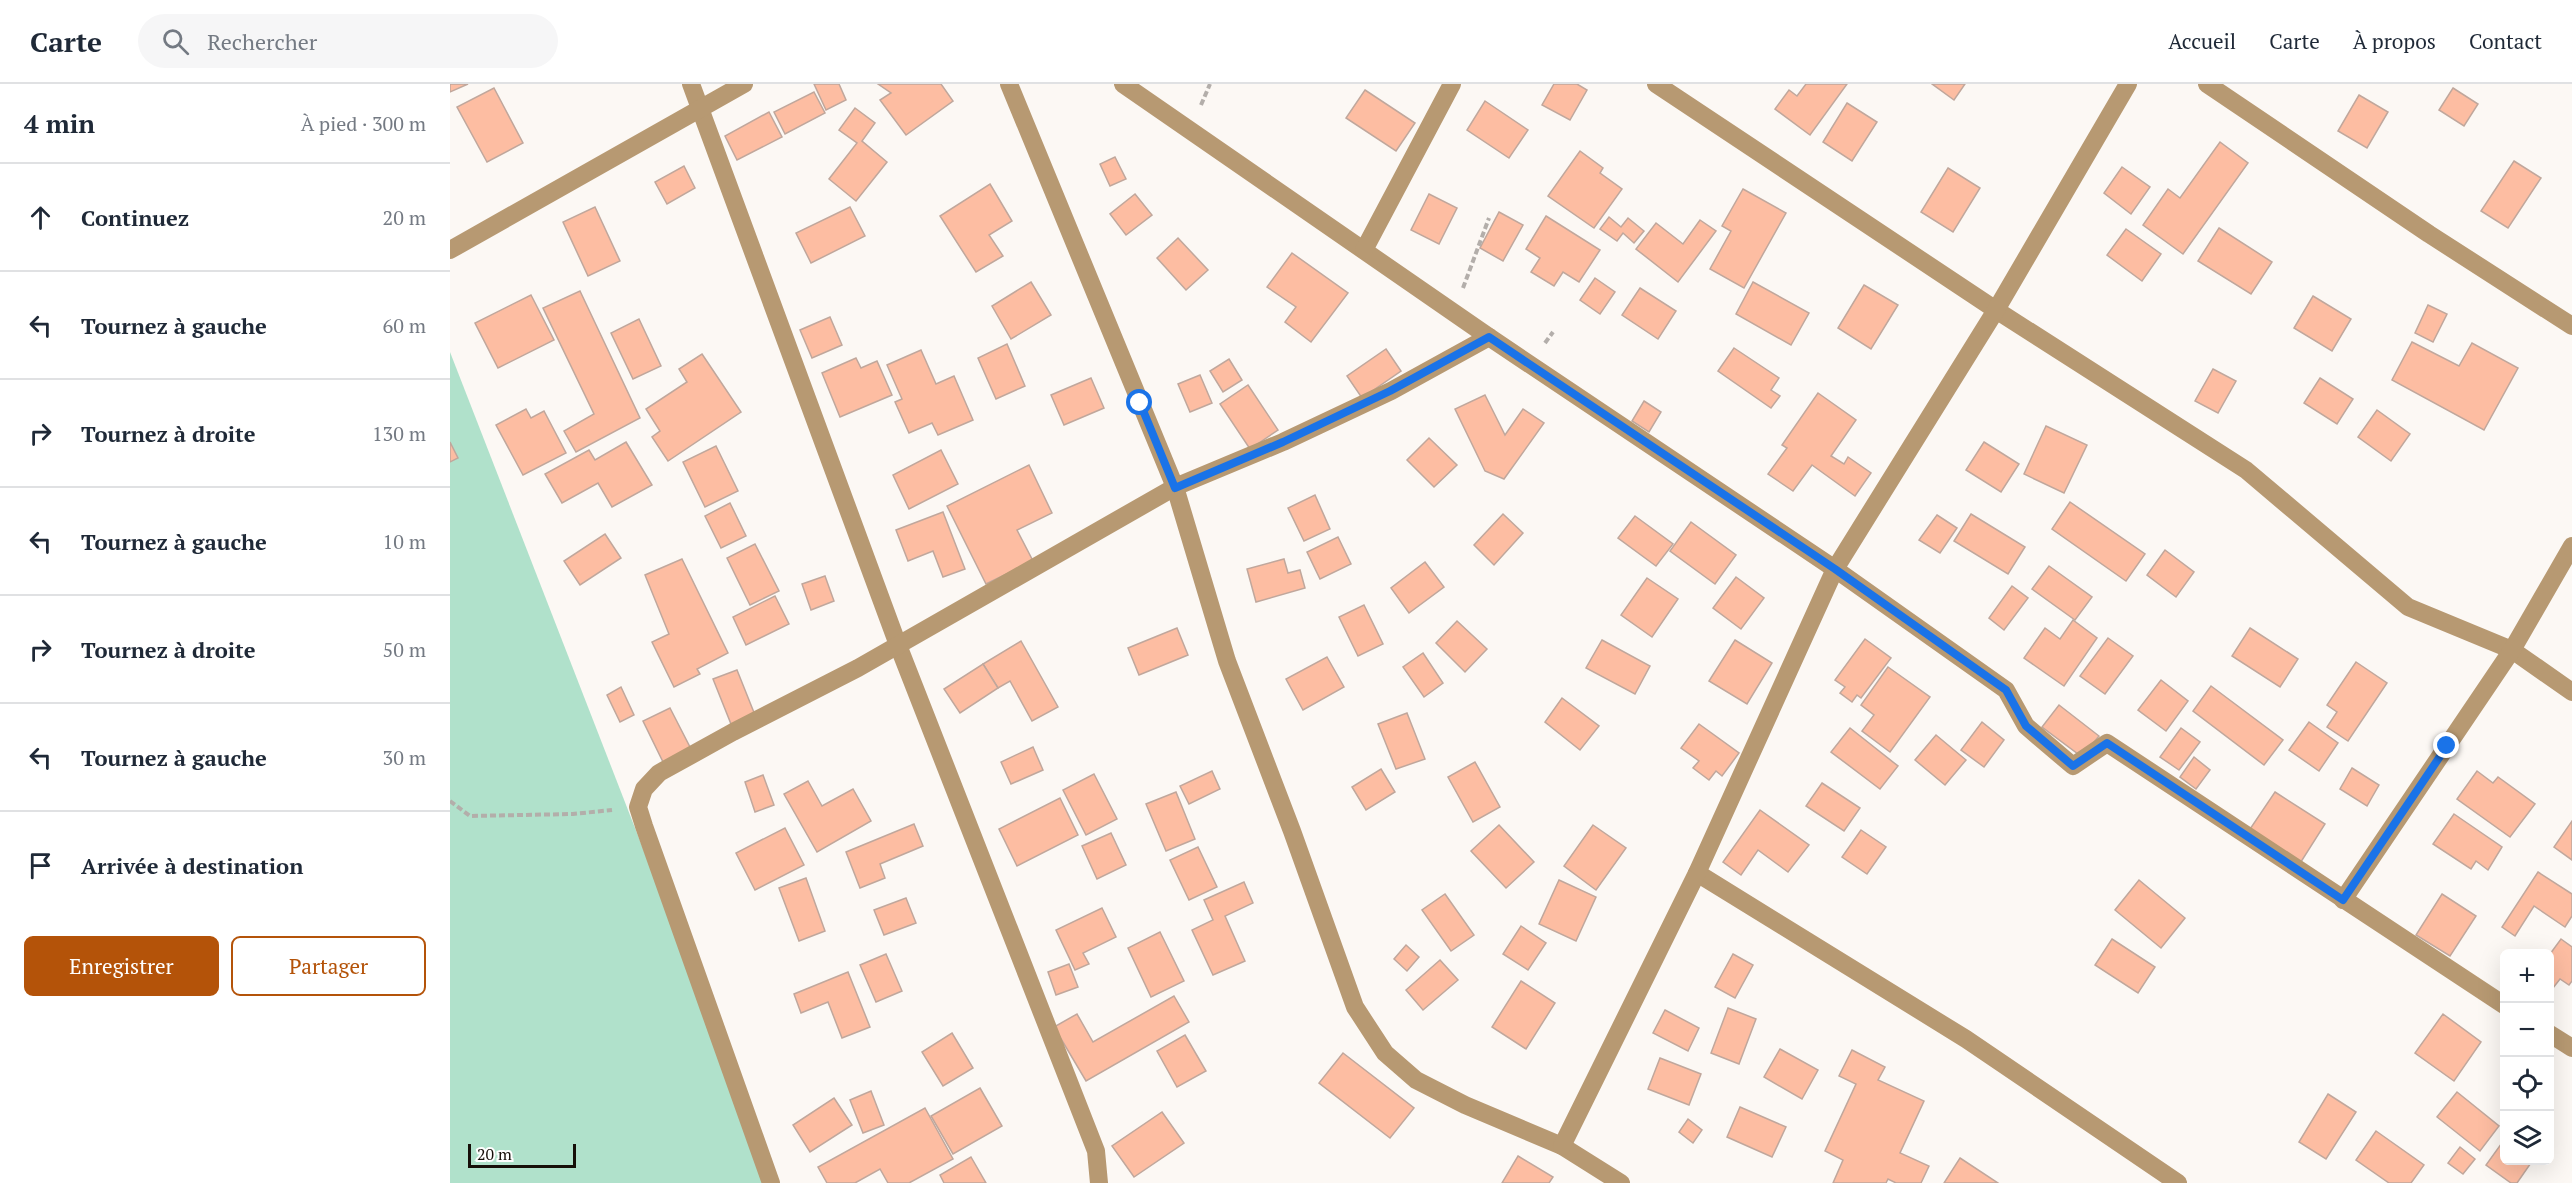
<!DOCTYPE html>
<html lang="fr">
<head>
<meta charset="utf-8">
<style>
  :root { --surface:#fff; --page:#f6f6f7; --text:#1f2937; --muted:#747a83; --line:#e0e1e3; --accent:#b45309 }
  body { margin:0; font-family:"PT Serif",serif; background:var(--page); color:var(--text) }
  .controls { position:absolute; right:18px; bottom:18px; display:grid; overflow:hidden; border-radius:9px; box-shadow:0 6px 24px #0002 }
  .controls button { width:54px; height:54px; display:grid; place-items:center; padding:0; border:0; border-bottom:2px solid var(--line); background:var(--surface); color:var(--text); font:30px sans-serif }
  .scale { position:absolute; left:18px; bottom:15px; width:108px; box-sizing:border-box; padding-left:6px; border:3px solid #160f09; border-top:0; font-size:16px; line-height:21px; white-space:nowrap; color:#160f09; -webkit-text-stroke:4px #fff; paint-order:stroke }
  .stop { position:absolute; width:18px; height:18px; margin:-14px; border:4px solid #1a73e8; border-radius:50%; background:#fff }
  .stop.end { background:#1a73e8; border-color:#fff; box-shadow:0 2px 6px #0008 }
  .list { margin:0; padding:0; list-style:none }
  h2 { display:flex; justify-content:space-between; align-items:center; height:78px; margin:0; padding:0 24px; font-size:26px }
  h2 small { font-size:20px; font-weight:400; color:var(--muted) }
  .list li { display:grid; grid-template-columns:39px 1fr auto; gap:18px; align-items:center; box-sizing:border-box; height:108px; padding:0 24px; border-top:2px solid var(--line) }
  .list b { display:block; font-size:22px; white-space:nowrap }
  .list em { font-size:20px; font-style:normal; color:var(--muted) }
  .actions { display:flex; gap:12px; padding:18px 24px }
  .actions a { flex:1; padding:14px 0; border:2px solid var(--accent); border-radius:9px; text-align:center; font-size:21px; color:var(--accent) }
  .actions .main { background:var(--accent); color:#fff }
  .icon { flex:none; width:33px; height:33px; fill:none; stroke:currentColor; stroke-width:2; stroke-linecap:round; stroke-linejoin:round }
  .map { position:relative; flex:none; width:2122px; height:1099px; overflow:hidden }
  header { display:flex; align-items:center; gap:36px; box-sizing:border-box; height:84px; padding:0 30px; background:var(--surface); border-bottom:2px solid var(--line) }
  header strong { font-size:28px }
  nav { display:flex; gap:33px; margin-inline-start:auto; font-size:21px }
  .search { width:420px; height:54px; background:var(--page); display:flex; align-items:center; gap:15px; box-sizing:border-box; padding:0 21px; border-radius:33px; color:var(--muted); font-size:22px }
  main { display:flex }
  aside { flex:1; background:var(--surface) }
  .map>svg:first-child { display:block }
  .green { fill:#b0e1cb }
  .building { fill:#fdbda2; stroke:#c0a79c; stroke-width:1.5 }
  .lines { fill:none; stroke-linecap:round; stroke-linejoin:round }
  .path { stroke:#b3aeaa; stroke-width:4; stroke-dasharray:6 3; stroke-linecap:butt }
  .street { stroke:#b79972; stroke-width:18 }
  .route { stroke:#1a73e8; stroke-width:8 }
</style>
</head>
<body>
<header>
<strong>Carte</strong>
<div class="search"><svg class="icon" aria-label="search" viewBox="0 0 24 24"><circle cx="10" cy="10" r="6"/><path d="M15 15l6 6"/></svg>Rechercher</div>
<nav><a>Accueil</a><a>Carte</a><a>À propos</a><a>Contact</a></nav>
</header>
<main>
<aside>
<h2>4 min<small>À pied · 300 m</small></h2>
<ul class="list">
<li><svg class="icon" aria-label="ahead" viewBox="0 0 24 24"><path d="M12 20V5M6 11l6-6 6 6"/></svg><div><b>Continuez</b></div><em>20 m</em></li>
<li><svg class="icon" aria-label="left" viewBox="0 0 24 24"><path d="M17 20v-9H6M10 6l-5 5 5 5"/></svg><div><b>Tournez à gauche</b></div><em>60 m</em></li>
<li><svg class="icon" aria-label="right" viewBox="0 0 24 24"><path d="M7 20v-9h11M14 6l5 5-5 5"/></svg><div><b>Tournez à droite</b></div><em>130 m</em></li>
<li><svg class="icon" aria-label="left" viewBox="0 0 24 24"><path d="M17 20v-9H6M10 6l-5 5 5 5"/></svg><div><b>Tournez à gauche</b></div><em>10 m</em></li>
<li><svg class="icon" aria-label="right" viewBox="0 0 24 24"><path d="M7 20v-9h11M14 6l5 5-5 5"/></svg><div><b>Tournez à droite</b></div><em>50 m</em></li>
<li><svg class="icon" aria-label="left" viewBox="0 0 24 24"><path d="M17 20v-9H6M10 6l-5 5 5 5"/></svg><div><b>Tournez à gauche</b></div><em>30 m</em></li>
<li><svg class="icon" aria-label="arrive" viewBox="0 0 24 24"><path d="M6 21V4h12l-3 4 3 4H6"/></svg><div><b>Arrivée à destination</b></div></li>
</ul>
<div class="actions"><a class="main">Enregistrer</a><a>Partager</a></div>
</aside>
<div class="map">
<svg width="2122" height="1099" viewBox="0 0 2122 1099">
  <rect width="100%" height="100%" fill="#fcf8f4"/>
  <polygon class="green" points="0,268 323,1099 0,1099"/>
  <g class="building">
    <polygon points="0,0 18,0 0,8"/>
    <polygon points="364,0 389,0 396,16 376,26"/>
    <polygon points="428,0 491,0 503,17 456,51 430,16 441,9"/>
    <polygon points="1104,0 1127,0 1137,6 1120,36 1092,21"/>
    <polygon points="1356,0 1397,0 1360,51 1325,25 1339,6 1347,12"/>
    <polygon points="1482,0 1515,0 1504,16"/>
    <polygon points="44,4 73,59 37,78 7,23"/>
    <polygon points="2003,4 2028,20 2014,42 1989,26"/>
    <polygon points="915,6 965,39 946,67 896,34"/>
    <polygon points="364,8 375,29 335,50 324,28"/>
    <polygon points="1909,11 1938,28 1917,64 1888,47"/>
    <polygon points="1035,17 1078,46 1059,74 1017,46"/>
    <polygon points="1397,19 1427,38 1402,77 1373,58"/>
    <polygon points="405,24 425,39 412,57 437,78 406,117 379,95 407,59 389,46"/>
    <polygon points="319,28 332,53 287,76 275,52"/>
    <polygon points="1770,58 1798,79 1733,170 1693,141 1718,105 1730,114"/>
    <polygon points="1130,67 1153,84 1150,89 1172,105 1144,144 1098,112"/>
    <polygon points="665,73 676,95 660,102 650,80"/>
    <polygon points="2064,77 2091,94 2058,144 2031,127"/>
    <polygon points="234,82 245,104 217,120 205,98"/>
    <polygon points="1672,83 1700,103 1681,130 1654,109"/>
    <polygon points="1498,84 1530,104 1503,148 1471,128"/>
    <polygon points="540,100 562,137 539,151 553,172 526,188 490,132"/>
    <polygon points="1293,105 1336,129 1294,204 1260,185 1281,147 1272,142"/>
    <polygon points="685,110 702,131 676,151 660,130"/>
    <polygon points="979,110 1007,124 989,160 961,146"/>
    <polygon points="145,123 170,177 138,192 113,138"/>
    <polygon points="400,123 415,152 361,179 346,149"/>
    <polygon points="1049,128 1073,141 1053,177 1030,164"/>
    <polygon points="1096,132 1150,166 1129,198 1113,188 1104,202 1081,188 1090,174 1076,165"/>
    <polygon points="1159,133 1171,143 1178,134 1194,147 1184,159 1173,149 1167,157 1150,145"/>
    <polygon points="1250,136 1266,147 1228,198 1186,165 1206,139 1233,160"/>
    <polygon points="1769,144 1822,178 1801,210 1748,177"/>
    <polygon points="1676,145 1711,170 1692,197 1657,171"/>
    <polygon points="728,154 758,186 736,206 707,174"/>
    <polygon points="842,169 898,209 861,258 835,238 846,223 817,203"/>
    <polygon points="1145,194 1165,208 1150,230 1130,216"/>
    <polygon points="581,198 601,231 561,255 542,222"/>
    <polygon points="1303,198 1359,229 1341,261 1286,230"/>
    <polygon points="1414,201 1448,221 1421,265 1388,244"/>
    <polygon points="1190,204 1226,227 1208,255 1172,231"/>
    <polygon points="130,207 190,334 126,368 114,347 144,330 93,224"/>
    <polygon points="81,211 104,256 48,284 25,239"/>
    <polygon points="1863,212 1901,235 1882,267 1844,244"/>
    <polygon points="1978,221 1997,230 1983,258 1965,249"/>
    <polygon points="380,233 392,261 362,274 350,246"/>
    <polygon points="189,235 211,282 183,295 161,249"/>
    <polygon points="1962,258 2009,282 2022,259 2068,284 2034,346 1942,296"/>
    <polygon points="557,260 575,302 546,315 528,274"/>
    <polygon points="1284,264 1329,294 1321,306 1330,312 1321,324 1268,287"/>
    <polygon points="936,265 951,287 912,314 897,292"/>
    <polygon points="471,266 486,300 504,292 523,336 488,351 482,339 459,349 445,318 452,315 437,281"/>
    <polygon points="252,270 291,328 218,377 202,353 210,347 196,325 237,298 229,285"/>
    <polygon points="406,274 411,284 427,277 442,311 390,333 372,289"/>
    <polygon points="779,275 792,296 773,308 760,287"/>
    <polygon points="1763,285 1786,297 1768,329 1745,317"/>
    <polygon points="750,291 762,319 740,328 728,300"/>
    <polygon points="641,294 654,324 614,341 601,311"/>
    <polygon points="1870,294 1903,315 1887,340 1854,319"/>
    <polygon points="798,301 828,346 800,365 770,320"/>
    <polygon points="1368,309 1406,336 1381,372 1394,380 1398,373 1421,389 1405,412 1362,381 1343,407 1318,390 1337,364 1332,361"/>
    <polygon points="1035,311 1055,351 1073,325 1094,339 1054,395 1035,387 1005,325"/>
    <polygon points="1194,317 1211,328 1199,348 1182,337"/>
    <polygon points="76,325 81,334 94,327 116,369 73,391 46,341"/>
    <polygon points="1927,326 1960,350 1941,377 1908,353"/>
    <polygon points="1596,342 1637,361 1614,409 1574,390"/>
    <polygon points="979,354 1007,381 984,403 957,376"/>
    <polygon points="0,358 8,374 0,378"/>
    <polygon points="176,358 202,401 162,423 148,399 112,419 95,390 139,366 145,376"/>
    <polygon points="1534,358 1569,380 1551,408 1516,386"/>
    <polygon points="266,362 288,407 255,423 233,378"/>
    <polygon points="491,366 508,400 459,425 443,391"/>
    <polygon points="579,381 602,429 567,446 583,477 536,500 497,422"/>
    <polygon points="865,411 880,445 854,457 838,424"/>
    <polygon points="1620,418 1695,470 1676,497 1602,445"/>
    <polygon points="280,419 296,452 271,464 255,432"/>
    <polygon points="493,428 515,485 493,493 483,467 458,477 446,446"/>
    <polygon points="1053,430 1073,449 1044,481 1024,461"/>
    <polygon points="1521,430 1575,463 1558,490 1504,457"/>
    <polygon points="1487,431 1507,444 1490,469 1469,456"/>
    <polygon points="1185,432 1223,460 1206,482 1168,454"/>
    <polygon points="1241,438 1286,471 1265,500 1220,467"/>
    <polygon points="155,450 171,474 130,501 114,477"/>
    <polygon points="888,453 901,480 870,495 857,468"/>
    <polygon points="305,460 329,507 300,521 277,474"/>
    <polygon points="1715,466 1744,488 1726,513 1697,491"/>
    <polygon points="232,475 278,569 247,585 250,590 224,603 202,558 219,550 195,491"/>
    <polygon points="834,475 838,489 850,486 855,504 806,518 797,485"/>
    <polygon points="975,478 994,503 959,529 941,504"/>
    <polygon points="1599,482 1642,513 1625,536 1582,505"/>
    <polygon points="375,492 384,517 361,526 352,500"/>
    <polygon points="1286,493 1314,514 1291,545 1263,524"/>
    <polygon points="1197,494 1228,515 1202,553 1171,531"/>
    <polygon points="1562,502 1578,514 1554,546 1539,534"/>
    <polygon points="325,512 339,540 296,561 283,533"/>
    <polygon points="914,521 933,560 908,572 889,533"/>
    <polygon points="1623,536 1647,554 1614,602 1574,574 1595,544 1610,555"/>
    <polygon points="1007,537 1037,565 1015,588 986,559"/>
    <polygon points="727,544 738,571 689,591 678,564"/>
    <polygon points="1800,544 1848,575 1830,603 1782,572"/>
    <polygon points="1658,554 1683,572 1655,610 1630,592"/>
    <polygon points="1415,555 1441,574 1411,614 1407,611 1402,618 1390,609 1395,603 1385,596"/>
    <polygon points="1152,556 1200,582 1185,610 1136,584"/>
    <polygon points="1285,556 1322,579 1297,620 1259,597"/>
    <polygon points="571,557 608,623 582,637 560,597 548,604 533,580"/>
    <polygon points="973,569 993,599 974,613 953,583"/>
    <polygon points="877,573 894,603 853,626 836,595"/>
    <polygon points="1906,578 1937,599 1898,657 1877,643 1887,628 1877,621"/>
    <polygon points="533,580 548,604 510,629 494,605"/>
    <polygon points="1438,583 1480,613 1440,668 1412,647 1424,631 1411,621"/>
    <polygon points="287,586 307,636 283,645 263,595"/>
    <polygon points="1711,596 1738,617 1716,647 1688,626"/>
    <polygon points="1761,602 1833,656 1814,681 1743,627"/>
    <polygon points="171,603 184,631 170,638 157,611"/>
    <polygon points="1112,614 1149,642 1130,666 1095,638"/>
    <polygon points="1609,621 1649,652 1632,673 1592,643"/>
    <polygon points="220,624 242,667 214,680 193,637"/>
    <polygon points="957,629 975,675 946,685 928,640"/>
    <polygon points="1532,638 1554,656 1534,683 1511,666"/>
    <polygon points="1859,638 1888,659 1869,687 1839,666"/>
    <polygon points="1249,640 1289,669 1272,692 1266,687 1259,696 1243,684 1249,677 1231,664"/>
    <polygon points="1400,644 1448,682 1430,705 1381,668"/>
    <polygon points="1731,644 1750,658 1729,686 1710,673"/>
    <polygon points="1486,651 1516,676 1495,701 1465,676"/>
    <polygon points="583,663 593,686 561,700 551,678"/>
    <polygon points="1744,673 1760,686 1746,705 1730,693"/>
    <polygon points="1025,678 1050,723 1023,738 998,693"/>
    <polygon points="1902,684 1929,701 1917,722 1890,705"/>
    <polygon points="931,685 945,708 916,726 902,703"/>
    <polygon points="762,687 770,705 739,720 730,702"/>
    <polygon points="2027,687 2043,699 2048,693 2085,720 2060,753 2007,715"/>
    <polygon points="644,690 667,735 636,751 613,706"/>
    <polygon points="313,691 324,721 305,728 295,698"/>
    <polygon points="358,697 372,722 403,705 421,737 367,768 334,710"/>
    <polygon points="1372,699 1410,724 1394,747 1356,722"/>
    <polygon points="726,708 745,755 716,767 696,720"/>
    <polygon points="1825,708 1875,740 1849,781 1798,748"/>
    <polygon points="610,714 628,751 567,782 549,745"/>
    <polygon points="1310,726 1359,761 1338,788 1308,766 1291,791 1273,778"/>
    <polygon points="2004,730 2052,763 2038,786 2026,777 2021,785 1983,760"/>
    <polygon points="2122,737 2122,776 2104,763"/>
    <polygon points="464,740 473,762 430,780 435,794 410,804 396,768"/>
    <polygon points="1049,741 1084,778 1056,804 1021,767"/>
    <polygon points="1143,741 1176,764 1146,806 1114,782"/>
    <polygon points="335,744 354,781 305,806 286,769"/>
    <polygon points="1411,746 1436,763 1417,790 1392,773"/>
    <polygon points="661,749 676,781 647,795 632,762"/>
    <polygon points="748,763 767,803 739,816 720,776"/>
    <polygon points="2088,788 2122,810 2122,832 2115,843 2084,822 2065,852 2052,843"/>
    <polygon points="356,794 375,847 349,857 329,804"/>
    <polygon points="1109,796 1146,813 1126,857 1089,840"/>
    <polygon points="1689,796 1735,834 1711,864 1665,826"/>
    <polygon points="794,798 803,819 775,832 795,877 763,891 742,846 763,836 754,816"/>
    <polygon points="995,810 1024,851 1001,867 972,826"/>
    <polygon points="1992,810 2026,832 2000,872 1966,851"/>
    <polygon points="456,814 466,839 434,851 424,826"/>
    <polygon points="652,824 666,853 633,869 639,880 625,886 606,846"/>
    <polygon points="1071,842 1096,859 1078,886 1053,870"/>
    <polygon points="710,848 734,897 701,913 678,864"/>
    <polygon points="1662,855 1705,883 1688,909 1645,881"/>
    <polygon points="2111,855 2122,863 2122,897 2119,901 2110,895 2103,904 2100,902 2100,870"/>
    <polygon points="956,861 969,873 957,887 944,875"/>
    <polygon points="436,870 452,907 426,918 410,881"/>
    <polygon points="1283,870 1303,881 1285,914 1265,903"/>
    <polygon points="990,876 1008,896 973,926 956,906"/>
    <polygon points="619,880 628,903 606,911 598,888"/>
    <polygon points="398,888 420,943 392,954 378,918 351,929 344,910"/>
    <polygon points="1071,897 1105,919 1076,965 1042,943"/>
    <polygon points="724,912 739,938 636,997 604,943 627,930 643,958"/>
    <polygon points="1278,924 1306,935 1289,980 1261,969"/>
    <polygon points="1215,926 1249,944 1238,967 1203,949"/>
    <polygon points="1993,930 2031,958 2004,997 1965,969"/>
    <polygon points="502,949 523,984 493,1002 472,968"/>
    <polygon points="735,951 756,987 727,1003 707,967"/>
    <polygon points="1330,965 1368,986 1352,1015 1314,993"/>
    <polygon points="1402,966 1435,983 1428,996 1474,1017 1450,1069 1479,1082 1471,1099 1446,1099 1438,1095 1436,1099 1383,1099 1393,1076 1375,1067 1406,1000 1389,992"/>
    <polygon points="893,969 964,1024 940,1054 869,999"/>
    <polygon points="1210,974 1251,990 1239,1021 1198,1005"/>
    <polygon points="530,1004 552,1042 503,1070 481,1032"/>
    <polygon points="421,1007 434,1041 413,1049 400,1016"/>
    <polygon points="2007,1008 2049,1042 2030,1067 1987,1033"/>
    <polygon points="1878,1010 1906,1028 1876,1075 1849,1058"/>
    <polygon points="384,1014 402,1041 360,1068 343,1041"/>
    <polygon points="1290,1023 1336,1043 1322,1073 1277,1053"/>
    <polygon points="475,1024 503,1075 459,1099 438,1099 430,1085 405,1099 377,1099 368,1083"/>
    <polygon points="712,1028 734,1059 684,1093 662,1062"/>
    <polygon points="1238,1035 1252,1046 1243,1059 1229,1048"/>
    <polygon points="1926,1047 1974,1081 1961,1099 1939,1099 1906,1076"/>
    <polygon points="2054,1056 2054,1076 2083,1076 2067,1099 2061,1099 2036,1081"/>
    <polygon points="2010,1063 2025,1075 2013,1090 1998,1079"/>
    <polygon points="1068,1072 1103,1093 1099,1099 1052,1099"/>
    <polygon points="521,1073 536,1099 494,1099 490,1091"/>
    <polygon points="1510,1074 1548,1099 1494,1099"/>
  </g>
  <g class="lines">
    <g class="path">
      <polyline points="751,21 760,0"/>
      <polyline points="1013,204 1039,134"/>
      <polyline points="1095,259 1103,248"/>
      <polyline points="0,717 20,732 123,730 162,726"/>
    </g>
    <g class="street">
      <polyline points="241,0 448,561 646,1067 649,1099"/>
      <polyline points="559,0 725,403 777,577 842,747 905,923 935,969 966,996 1015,1021 1112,1062 1171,1099"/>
      <polyline points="673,0 1039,253 1385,485 1556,606 1576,642 1623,682 1657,659 2054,921"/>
      <polyline points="1206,0 1546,226 1796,386 1958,523 2062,566 2122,608"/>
      <polyline points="1757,0 1979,150 2122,242"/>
      <polyline points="0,166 294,0"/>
      <polyline points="914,166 1002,0"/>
      <polyline points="1247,789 1516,955 1728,1099"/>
      <polyline points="1893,816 2062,566 2122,462"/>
      <polyline points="2100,950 2122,964"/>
      <polyline points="1112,1062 1247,789 1385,485 1546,226 1678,0"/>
      <polyline points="321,1099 194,742 188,723 194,705 209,689 283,648 408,584 725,403 833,358 941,307 1039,253"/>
    </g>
  </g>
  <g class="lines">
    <polyline class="route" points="690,319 725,404 833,358 940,307 1039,253 1385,485 1556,606 1576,642 1623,682 1657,659 1893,816 1997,662"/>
  </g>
</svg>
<div class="controls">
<button>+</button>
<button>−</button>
<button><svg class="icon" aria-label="locate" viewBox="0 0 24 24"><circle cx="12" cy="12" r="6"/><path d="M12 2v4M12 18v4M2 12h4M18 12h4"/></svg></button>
<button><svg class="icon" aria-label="layers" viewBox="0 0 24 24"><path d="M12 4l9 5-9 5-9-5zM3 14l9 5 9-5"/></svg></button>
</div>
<div class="scale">20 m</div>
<div class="stop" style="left:690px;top:319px"></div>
<div class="stop end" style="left:1997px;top:662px"></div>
</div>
</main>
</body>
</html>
